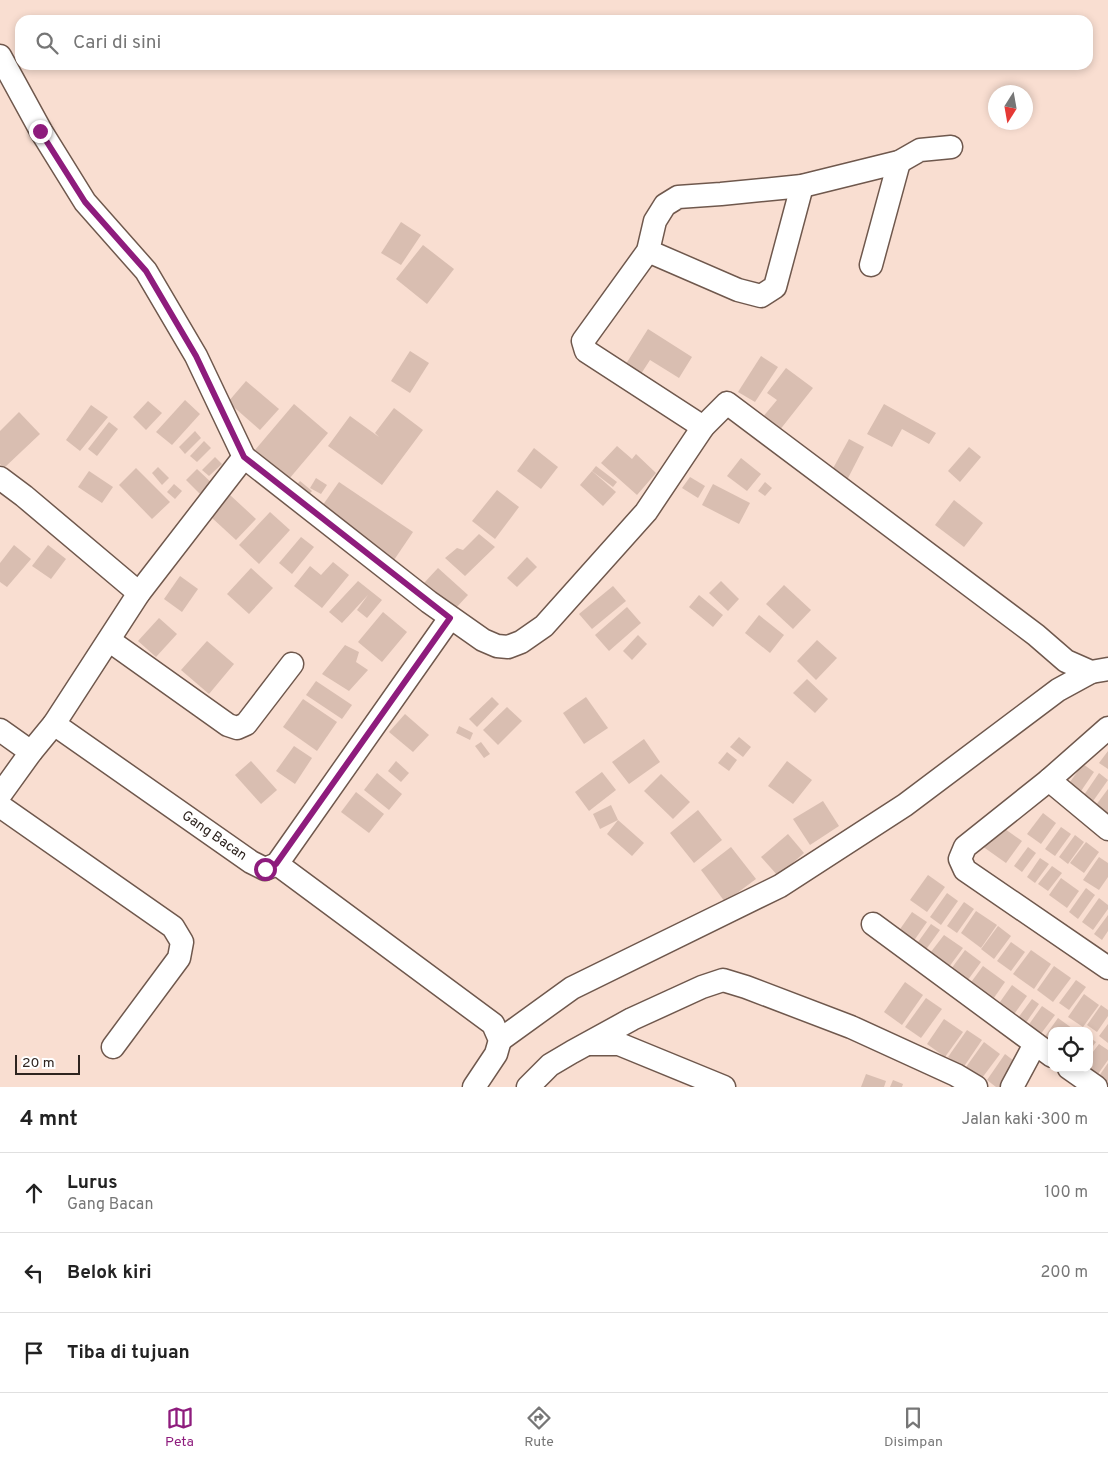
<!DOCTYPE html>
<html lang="id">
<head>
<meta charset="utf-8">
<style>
  :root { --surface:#fff; --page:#f6f6f6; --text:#222; --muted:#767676; --line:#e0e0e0; --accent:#8e1c7d }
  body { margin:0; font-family:Overpass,sans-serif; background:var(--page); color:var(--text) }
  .controls { position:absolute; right:15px; bottom:15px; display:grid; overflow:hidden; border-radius:10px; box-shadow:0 2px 8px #0003 }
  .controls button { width:45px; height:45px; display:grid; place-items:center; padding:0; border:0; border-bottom:1px solid var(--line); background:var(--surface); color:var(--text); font:25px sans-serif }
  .compass { position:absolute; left:988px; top:85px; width:45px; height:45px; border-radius:50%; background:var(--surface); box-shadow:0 2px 8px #0003; rotate:191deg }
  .scale { position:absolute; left:15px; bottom:12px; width:65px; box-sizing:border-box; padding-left:5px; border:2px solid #2e241f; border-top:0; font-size:14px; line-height:18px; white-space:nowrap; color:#2e241f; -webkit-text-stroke:4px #fff; paint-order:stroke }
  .stop { position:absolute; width:15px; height:15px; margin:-11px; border:4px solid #8e1c7d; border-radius:50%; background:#fff }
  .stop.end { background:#8e1c7d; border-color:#fff; box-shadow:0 1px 5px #0008 }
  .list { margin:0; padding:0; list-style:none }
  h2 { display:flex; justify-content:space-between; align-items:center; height:65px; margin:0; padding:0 20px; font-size:21px }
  h2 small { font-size:16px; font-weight:400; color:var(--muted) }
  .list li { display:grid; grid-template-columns:32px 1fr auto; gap:15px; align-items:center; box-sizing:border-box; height:80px; padding:0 20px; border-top:1px solid var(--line) }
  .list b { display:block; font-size:19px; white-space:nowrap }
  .list p { margin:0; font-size:16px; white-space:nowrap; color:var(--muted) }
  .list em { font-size:16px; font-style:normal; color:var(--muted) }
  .icon { flex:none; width:28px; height:28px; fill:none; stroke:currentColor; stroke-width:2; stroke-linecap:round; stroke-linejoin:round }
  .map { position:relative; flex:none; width:1108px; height:1087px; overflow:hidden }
  .search { position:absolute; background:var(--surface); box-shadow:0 2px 8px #0003; left:15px; right:15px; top:15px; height:55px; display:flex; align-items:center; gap:12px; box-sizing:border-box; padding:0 18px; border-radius:15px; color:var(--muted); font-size:19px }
  .sheet { height:305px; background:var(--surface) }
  nav { display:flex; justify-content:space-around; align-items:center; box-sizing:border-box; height:70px; border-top:1px solid var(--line); background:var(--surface); font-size:14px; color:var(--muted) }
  nav a { display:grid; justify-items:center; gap:2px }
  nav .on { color:var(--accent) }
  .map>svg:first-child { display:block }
  .building { fill:#d9beb1 }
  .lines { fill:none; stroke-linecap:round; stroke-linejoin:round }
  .street-casing { stroke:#6f584d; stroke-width:25 }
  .street { stroke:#fff; stroke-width:22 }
  .route { stroke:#8e1c7d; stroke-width:6 }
  .labels { text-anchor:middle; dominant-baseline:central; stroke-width:4; stroke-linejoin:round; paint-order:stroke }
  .street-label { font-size:14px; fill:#2e241f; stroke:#fff }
</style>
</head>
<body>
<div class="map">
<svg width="1108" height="1087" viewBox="0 0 1108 1087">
  <rect width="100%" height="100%" fill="#f9ded1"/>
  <g class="building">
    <polygon points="401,222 421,235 401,265 381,253"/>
    <polygon points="423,245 454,269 427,304 396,279"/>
    <polygon points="648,329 692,357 679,378 650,360 639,377 624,367"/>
    <polygon points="410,351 429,363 410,393 391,381"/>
    <polygon points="761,356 778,367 755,402 738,392"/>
    <polygon points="786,368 813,388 779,431 762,418 777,400 767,393"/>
    <polygon points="246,381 279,409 260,430 228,402"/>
    <polygon points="185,400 200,414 172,445 156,432"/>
    <polygon points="148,401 162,413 146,430 133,417"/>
    <polygon points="294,404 328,433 289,479 255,450"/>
    <polygon points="884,404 936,433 929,444 902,429 892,447 867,434"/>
    <polygon points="91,405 108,417 80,451 66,440"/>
    <polygon points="394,408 423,430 382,485 328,446 350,416 379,437 375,433"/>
    <polygon points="19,412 40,434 4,468 0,464 0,431"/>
    <polygon points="109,422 118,429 97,456 88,449"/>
    <polygon points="195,431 201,438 185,454 179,447"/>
    <polygon points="849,439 864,447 846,482 830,474"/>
    <polygon points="204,441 211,448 197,462 190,456"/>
    <polygon points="617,446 632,459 636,454 656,473 637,495 601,463"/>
    <polygon points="969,447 981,457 960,482 948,471"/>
    <polygon points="534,448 558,467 541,489 517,471"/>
    <polygon points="215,457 222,464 209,476 202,470"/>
    <polygon points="741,458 761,474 747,491 727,476"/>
    <polygon points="596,466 617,482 613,487 592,471"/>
    <polygon points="158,467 169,478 162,485 152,473"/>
    <polygon points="136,468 170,502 152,519 119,485"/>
    <polygon points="197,469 215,486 203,497 186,480"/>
    <polygon points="89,471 113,487 102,503 78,487"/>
    <polygon points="592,471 616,492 603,506 580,485"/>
    <polygon points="690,477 705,486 698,498 682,488"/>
    <polygon points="316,478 327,485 321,494 310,488"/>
    <polygon points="300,481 312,491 304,500 292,490"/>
    <polygon points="339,482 413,532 394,560 320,509"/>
    <polygon points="765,482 772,488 765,496 758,491"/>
    <polygon points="174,484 182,491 175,499 167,492"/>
    <polygon points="713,484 750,503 739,524 702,505"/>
    <polygon points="497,490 519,507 495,539 472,521"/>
    <polygon points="230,495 256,519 236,540 211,517"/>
    <polygon points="954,500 983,523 964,547 935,525"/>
    <polygon points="270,512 290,530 259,564 239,545"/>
    <polygon points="479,534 495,547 465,576 445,558 457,548 463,550"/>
    <polygon points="301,537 314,547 292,574 279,563"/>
    <polygon points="14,545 31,559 7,587 0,582 0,563"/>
    <polygon points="48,545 66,559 51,579 32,566"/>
    <polygon points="527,557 537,567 517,587 507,578"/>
    <polygon points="333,562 349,575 322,608 294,586 310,566 321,575"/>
    <polygon points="251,568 273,588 249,614 227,594"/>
    <polygon points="438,568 468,595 454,610 424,583"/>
    <polygon points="180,576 198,589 182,612 164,599"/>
    <polygon points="358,581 382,600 367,618 357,610 368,595 342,623 329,612"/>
    <polygon points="721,581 739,599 728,611 709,593"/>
    <polygon points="784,585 811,610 793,629 766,604"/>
    <polygon points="613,586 626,601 592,629 579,614"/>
    <polygon points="699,595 723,615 713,627 689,607"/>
    <polygon points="627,607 641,623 609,651 595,635"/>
    <polygon points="383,612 407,632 382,662 358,642"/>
    <polygon points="759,615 784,635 770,653 745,633"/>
    <polygon points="159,618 177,634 156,657 138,641"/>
    <polygon points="638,635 647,644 632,660 623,651"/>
    <polygon points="817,640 837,658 816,680 797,661"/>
    <polygon points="207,641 234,664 209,694 181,670"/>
    <polygon points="345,645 359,652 356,662 368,670 349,691 322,674"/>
    <polygon points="807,679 828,699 815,713 793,693"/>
    <polygon points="316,681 352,705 342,719 306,695"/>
    <polygon points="492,697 499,704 477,727 469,719"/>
    <polygon points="586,697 608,728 584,744 563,713"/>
    <polygon points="303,699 337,722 317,751 283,727"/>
    <polygon points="507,707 522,721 498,745 483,730"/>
    <polygon points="405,714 429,735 413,752 389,732"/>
    <polygon points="459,726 473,733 470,740 456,733"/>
    <polygon points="739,737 751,747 743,757 730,747"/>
    <polygon points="644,739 660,762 629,784 612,762"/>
    <polygon points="481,742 490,754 484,758 475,746"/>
    <polygon points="294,746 312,758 295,784 276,771"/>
    <polygon points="1108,751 1108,769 1099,763"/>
    <polygon points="727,752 737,760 729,771 718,763"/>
    <polygon points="251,761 277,790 261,804 235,775"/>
    <polygon points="396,761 409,773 401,782 388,771"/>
    <polygon points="787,761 812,780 793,804 768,786"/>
    <polygon points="1083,764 1094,772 1079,794 1067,786"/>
    <polygon points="602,772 616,790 589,811 575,792"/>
    <polygon points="377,773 402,794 389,810 364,790"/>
    <polygon points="1099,773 1108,780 1091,804 1082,798"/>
    <polygon points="661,774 690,802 673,819 644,791"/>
    <polygon points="1108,789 1108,814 1096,805"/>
    <polygon points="356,792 384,814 369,833 341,812"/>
    <polygon points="823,801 839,826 810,845 793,819"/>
    <polygon points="611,805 618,820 600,829 593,814"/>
    <polygon points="698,810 722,840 694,863 670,833"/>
    <polygon points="1043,813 1056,823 1041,844 1027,834"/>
    <polygon points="618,820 644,843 632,856 607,834"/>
    <polygon points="998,824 1022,841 1006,863 982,846"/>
    <polygon points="1061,827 1071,834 1055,856 1045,849"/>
    <polygon points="788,834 804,853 778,876 761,857"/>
    <polygon points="1075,835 1084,842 1068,864 1059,857"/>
    <polygon points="1086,842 1099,852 1084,873 1070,863"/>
    <polygon points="731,847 756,879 725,902 701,870"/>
    <polygon points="1028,847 1036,853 1022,872 1014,866"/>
    <polygon points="1099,857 1108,863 1108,877 1099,890 1083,880"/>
    <polygon points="1040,858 1049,864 1035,883 1027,877"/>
    <polygon points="1052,866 1062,873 1048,891 1038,884"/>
    <polygon points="928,875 945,887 927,912 910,900"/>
    <polygon points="1061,878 1079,891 1067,908 1049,895"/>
    <polygon points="1086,888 1095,895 1078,919 1069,912"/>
    <polygon points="947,893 958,901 941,925 930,917"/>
    <polygon points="1099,898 1108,905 1108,909 1093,930 1082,922"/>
    <polygon points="964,902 974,909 957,933 947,926"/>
    <polygon points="976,911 997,925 981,948 961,933"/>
    <polygon points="912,912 927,922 913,942 898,932"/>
    <polygon points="1108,915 1108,931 1102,940 1094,934"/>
    <polygon points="931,924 940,930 922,955 913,949"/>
    <polygon points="998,926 1011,936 994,959 981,949"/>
    <polygon points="944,935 963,948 946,971 927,957"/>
    <polygon points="1011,942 1025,952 1011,971 997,961"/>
    <polygon points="965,950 981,962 962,988 946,976"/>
    <polygon points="1031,950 1051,964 1034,989 1013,974"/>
    <polygon points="983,966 1005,982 989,1005 966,989"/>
    <polygon points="1054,966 1071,978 1053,1002 1037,990"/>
    <polygon points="1076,980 1086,987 1069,1010 1059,1003"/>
    <polygon points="905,982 923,995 902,1025 884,1012"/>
    <polygon points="1012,985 1027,996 1010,1020 995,1009"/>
    <polygon points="1084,994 1099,1005 1083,1027 1068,1017"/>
    <polygon points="926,998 942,1009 921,1038 905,1027"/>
    <polygon points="1032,999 1039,1004 1023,1027 1015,1022"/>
    <polygon points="1101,1005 1108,1010 1108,1016 1097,1032 1087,1025"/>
    <polygon points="1042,1006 1055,1015 1037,1039 1025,1030"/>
    <polygon points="1058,1018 1076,1031 1052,1031 1052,1050 1041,1042"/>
    <polygon points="944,1019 963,1032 945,1057 927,1044"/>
    <polygon points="1108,1024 1108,1043 1099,1036"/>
    <polygon points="967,1030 982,1040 963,1068 948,1057"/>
    <polygon points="1089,1037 1096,1042 1089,1051"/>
    <polygon points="984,1042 1000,1054 982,1078 966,1067"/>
    <polygon points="1099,1044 1108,1050 1108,1060 1096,1077 1085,1068 1089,1068 1089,1057"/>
    <polygon points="1005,1054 1018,1064 1001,1087 996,1087 987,1080"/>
    <polygon points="1108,1063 1108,1082 1099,1076"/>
    <polygon points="866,1074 886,1081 884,1087 861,1087"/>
    <polygon points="893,1080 903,1084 902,1087 890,1087"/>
  </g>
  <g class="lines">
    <g class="street-casing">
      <g id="street">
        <polyline points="0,56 41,131 85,202 146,271 196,356 244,457 429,602 483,640 497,646 508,647 521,642 544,626 646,512 703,427 727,403 1036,635 1066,661 1091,672 1108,669"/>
        <polyline points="648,251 738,290 761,296 775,287 802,186"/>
        <polyline points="871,265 899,162"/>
        <polyline points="703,427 586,351 583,341 648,251 655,221 665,205 678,197 721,194 802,186 899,162 920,150 951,147"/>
        <polyline points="0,478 24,496 139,593"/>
        <polyline points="110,641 228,725 237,728 246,724 292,664"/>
        <polyline points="54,724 251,862 265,869 277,864 450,618"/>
        <polyline points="1108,728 1049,780 965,847 960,859 965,870 1108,968"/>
        <polyline points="0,730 31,752"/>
        <polyline points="1049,780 1108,829"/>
        <polyline points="0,795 31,752 54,724 139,593 244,457"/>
        <polyline points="0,806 173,927 182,942 179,958 113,1047"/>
        <polyline points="277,864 493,1024 500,1040 496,1054 474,1087"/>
        <polyline points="873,924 1052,1056"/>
        <polyline points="500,1040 572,988 780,886 905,805 1058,690 1091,672"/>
        <polyline points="589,1044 619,1044 724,1087"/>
        <polyline points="1069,1068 1096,1087"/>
        <polyline points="528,1087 550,1065 572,1052 632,1019 702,987 723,980 746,987 851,1027 956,1075 976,1087"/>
        <polyline points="1012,1087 1035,1044"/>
      </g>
    </g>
    <use href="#street" class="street"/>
  </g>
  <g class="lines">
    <polyline class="route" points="40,131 85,202 146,271 196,356 244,457 450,618 276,864 265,869"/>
  </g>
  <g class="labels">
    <g class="street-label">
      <text transform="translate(214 836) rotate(35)">Gang Bacan</text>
    </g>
  </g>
</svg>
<div class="controls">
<button><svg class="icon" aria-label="locate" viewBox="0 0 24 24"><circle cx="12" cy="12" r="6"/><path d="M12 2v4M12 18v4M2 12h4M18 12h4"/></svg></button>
</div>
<svg class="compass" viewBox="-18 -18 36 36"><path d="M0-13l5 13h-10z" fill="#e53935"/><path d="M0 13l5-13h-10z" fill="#767676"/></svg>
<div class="scale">20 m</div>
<div class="stop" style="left:265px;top:869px"></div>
<div class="stop end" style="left:40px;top:131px"></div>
<div class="search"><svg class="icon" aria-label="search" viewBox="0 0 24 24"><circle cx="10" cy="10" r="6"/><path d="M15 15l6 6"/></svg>Cari di sini</div>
</div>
<section class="sheet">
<h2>4 mnt<small>Jalan kaki · 300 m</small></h2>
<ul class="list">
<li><svg class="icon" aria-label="ahead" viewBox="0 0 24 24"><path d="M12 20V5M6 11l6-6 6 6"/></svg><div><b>Lurus</b><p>Gang Bacan</p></div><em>100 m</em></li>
<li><svg class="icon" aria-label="left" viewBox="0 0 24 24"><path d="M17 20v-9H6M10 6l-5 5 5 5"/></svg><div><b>Belok kiri</b></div><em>200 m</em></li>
<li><svg class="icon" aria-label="arrive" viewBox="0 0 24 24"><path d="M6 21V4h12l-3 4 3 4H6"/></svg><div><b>Tiba di tujuan</b></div></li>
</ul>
</section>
<nav>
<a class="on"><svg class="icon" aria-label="map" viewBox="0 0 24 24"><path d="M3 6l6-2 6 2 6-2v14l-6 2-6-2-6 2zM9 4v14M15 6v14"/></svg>Peta</a>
<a><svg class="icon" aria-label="directions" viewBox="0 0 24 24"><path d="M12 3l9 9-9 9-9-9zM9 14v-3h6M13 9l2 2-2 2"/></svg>Rute</a>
<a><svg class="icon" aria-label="saved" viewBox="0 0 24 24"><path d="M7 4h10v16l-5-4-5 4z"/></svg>Disimpan</a>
</nav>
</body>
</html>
